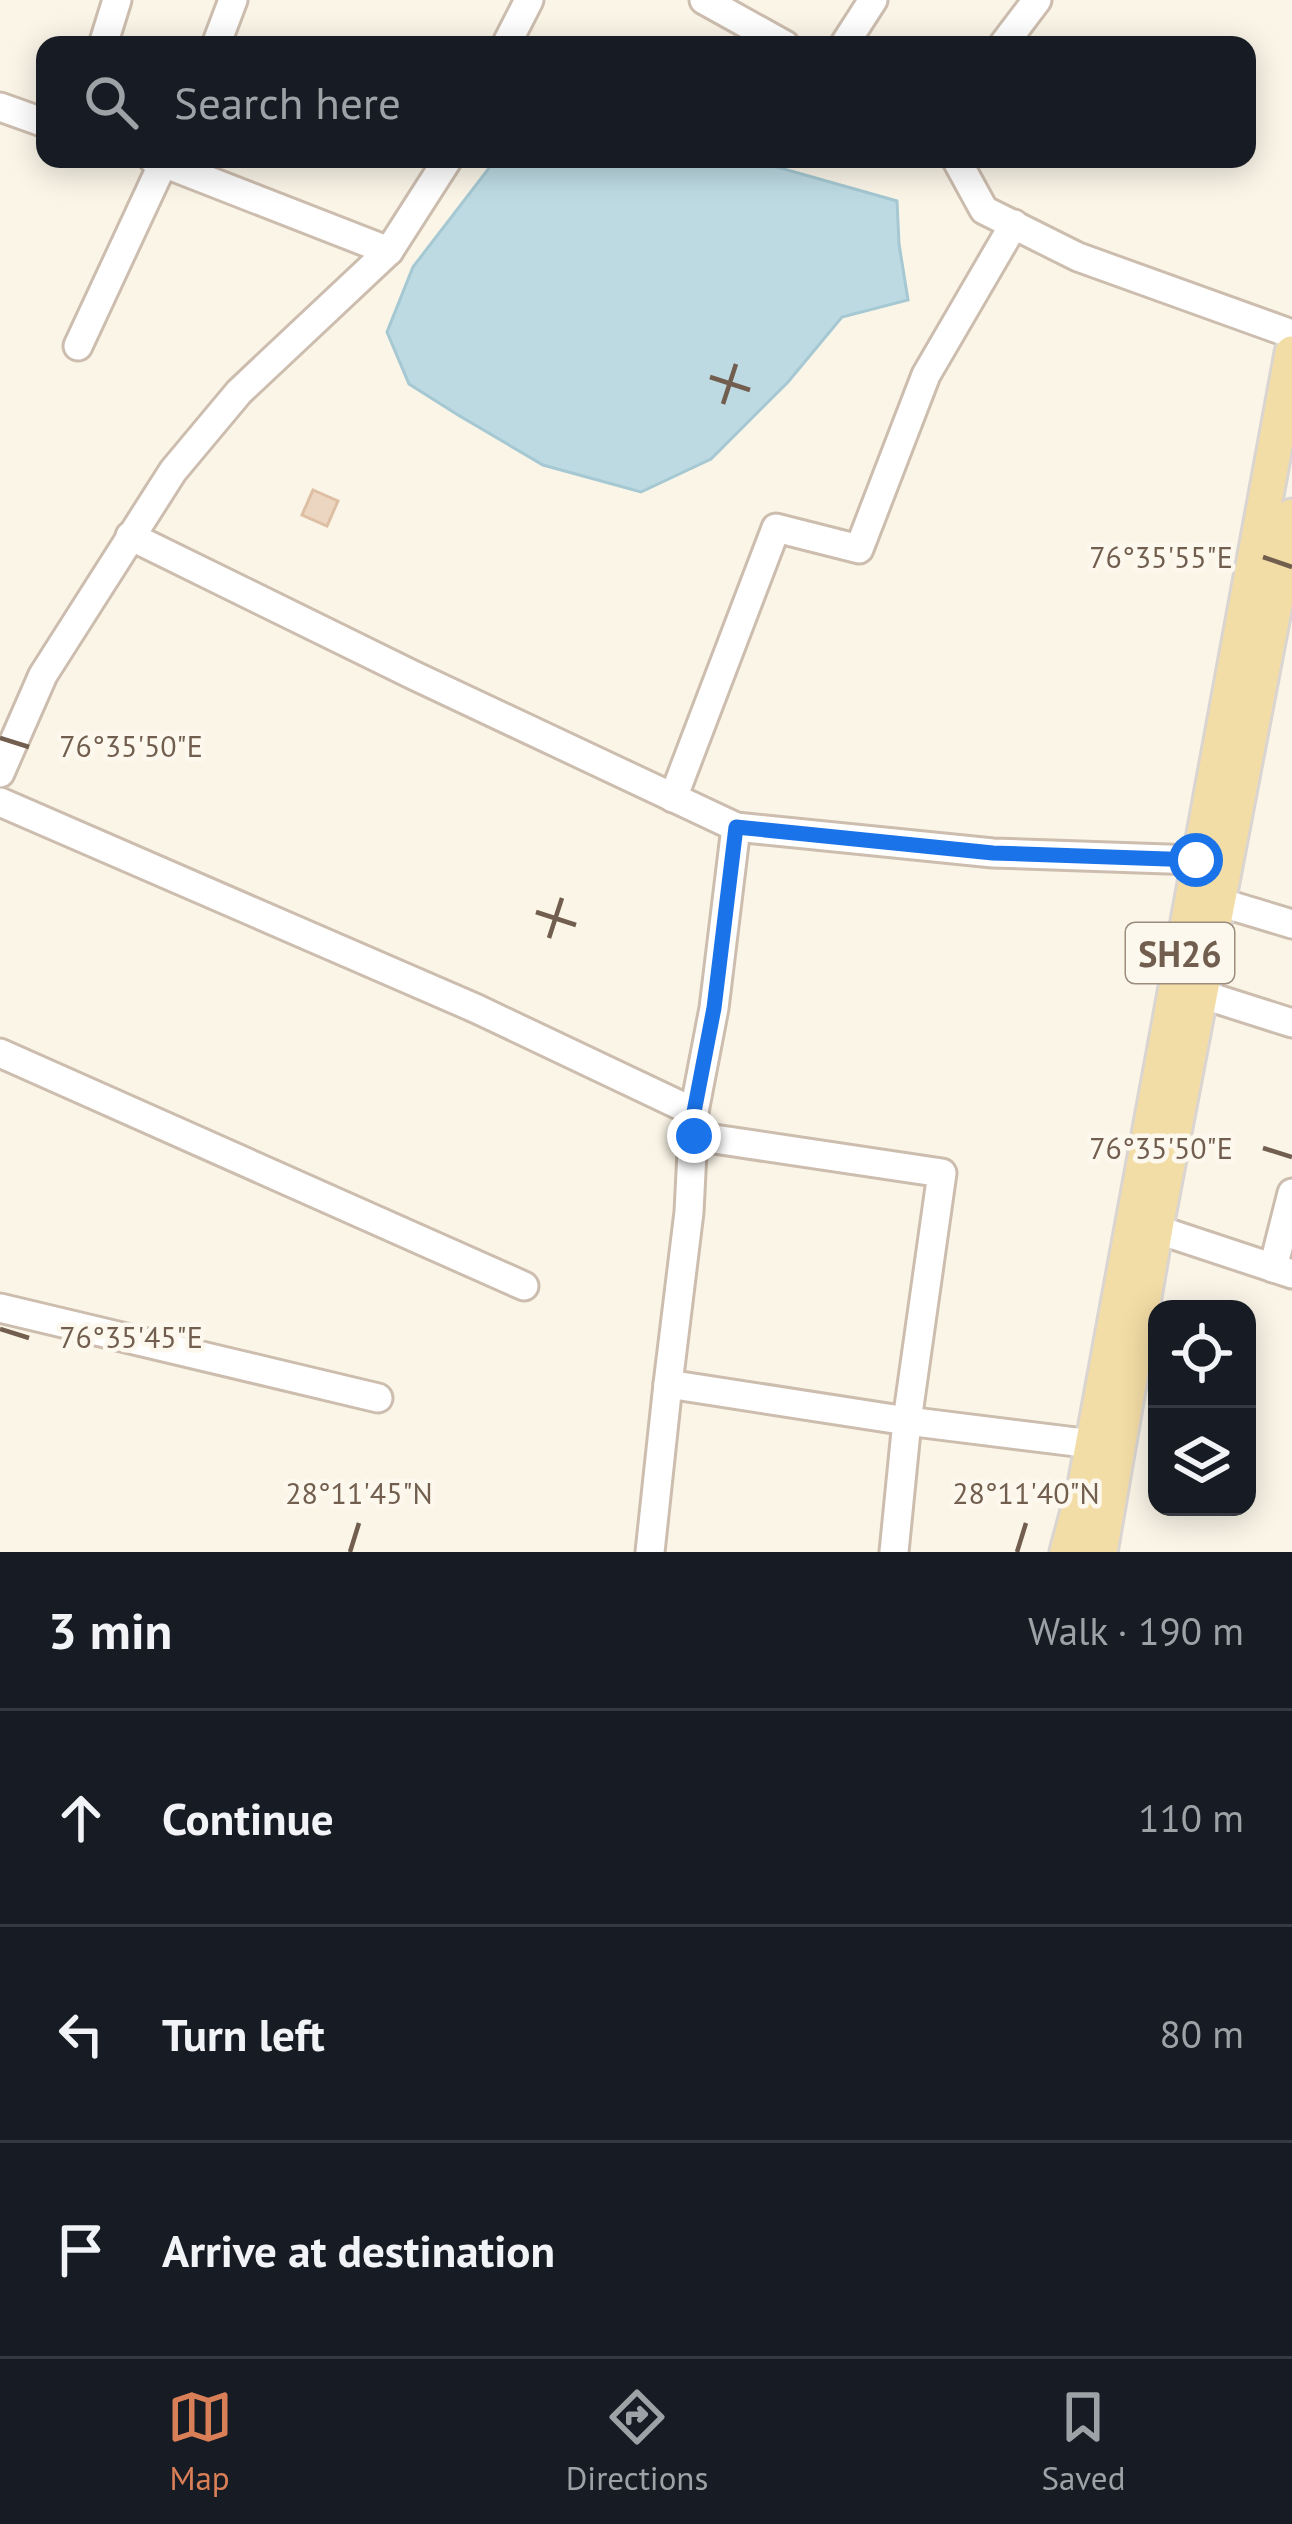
<!DOCTYPE html>
<html lang="en">
<head>
<meta charset="utf-8">
<style>
  :root { --surface:#171b24; --page:#242831; --text:#f1f3f6; --muted:#9ea1a6; --line:#363941; --accent:#d97f57 }
  body { margin:0; font-family:"PT Sans",sans-serif; background:var(--page); color:var(--text) }
  .controls { position:absolute; right:36px; bottom:36px; display:grid; overflow:hidden; border-radius:24px; box-shadow:0 6px 30px #0003 }
  .controls button { width:108px; height:108px; display:grid; place-items:center; padding:0; border:0; border-bottom:3px solid var(--line); background:var(--surface); color:var(--text); font:60px sans-serif }
  .stop { position:absolute; width:36px; height:36px; margin:-27px; border:9px solid #1a73e8; border-radius:50%; background:#fff }
  .stop.end { background:#1a73e8; border-color:#fff; box-shadow:0 3px 12px #0008 }
  .list { margin:0; padding:0; list-style:none }
  h2 { display:flex; justify-content:space-between; align-items:center; height:156px; margin:0; padding:0 48px; font-size:51px }
  h2 small { font-size:39px; font-weight:400; color:var(--muted) }
  .list li { display:grid; grid-template-columns:78px 1fr auto; gap:36px; align-items:center; box-sizing:border-box; height:216px; padding:0 48px; border-top:3px solid var(--line) }
  .list b { display:block; font-size:45px; white-space:nowrap }
  .list em { font-size:39px; font-style:normal; color:var(--muted) }
  .icon { flex:none; width:66px; height:66px; fill:none; stroke:currentColor; stroke-width:2; stroke-linecap:round; stroke-linejoin:round }
  .map { position:relative; flex:none; width:1292px; height:1552px; overflow:hidden }
  .search { position:absolute; background:var(--surface); box-shadow:0 6px 30px #0003; left:36px; right:36px; top:36px; height:132px; display:flex; align-items:center; gap:30px; box-sizing:border-box; padding:0 42px; border-radius:24px; color:var(--muted); font-size:45px }
  .sheet { height:804px; background:var(--surface) }
  nav { display:flex; justify-content:space-around; align-items:center; box-sizing:border-box; height:168px; border-top:3px solid var(--line); background:var(--surface); font-size:33px; color:var(--muted) }
  nav a { display:grid; justify-items:center; gap:6px }
  nav .on { color:var(--accent) }
  .map>svg:first-child { display:block }
  .water { fill:#bddae2; stroke:#a5c8d3; stroke-width:3 }
  .building { fill:#edd6c1; stroke:#dfbfa3; stroke-width:3 }
  .lines { fill:none; stroke-linecap:round; stroke-linejoin:round }
  .minor-casing { stroke:#ccbdae; stroke-width:33 }
  .major-casing { stroke:#dad5d1; stroke-width:39 }
  .minor { stroke:#fff; stroke-width:27 }
  .major { stroke:#f3dda6; stroke-width:33 }
  .route { stroke:#1a73e8; stroke-width:15 }
  .ticks { fill:none; stroke:#725e4e; stroke-width:4.5 }
  .labels { text-anchor:middle; dominant-baseline:central; stroke-width:9; stroke-linejoin:round; paint-order:stroke }
  .shield { fill:#fdf8ed; stroke:#9c8c7e; stroke-width:3 }
  .shield-label { font-size:36px; font-weight:bold; fill:#725e4e }
  .ticks-label { font-size:30px; text-anchor:middle; fill:#725e4e; stroke:#fdf8ed; stroke-width:9; stroke-linejoin:round; paint-order:stroke }
</style>
</head>
<body>
<div class="map">
<svg width="1292" height="1552" viewBox="0 0 1292 1552">
  <rect width="100%" height="100%" fill="#faf5e7"/>
  <polygon class="water" points="496,159 749,159 897,201 899,244 908,300 842,317 788,382 711,459 641,492 543,465 458,415 409,384 387,332 413,267"/>
  <polygon class="building" points="313,490 338,501 327,526 302,515"/>
  <g class="lines">
    <g class="minor-casing">
      <g id="minor">
        <polyline points="704,0 785,45"/>
        <polyline points="103,45 117,0"/>
        <polyline points="216,45 233,0"/>
        <polyline points="506,45 529,0"/>
        <polyline points="844,45 873,0"/>
        <polyline points="1003,45 1037,0"/>
        <polyline points="0,107 45,123"/>
        <polyline points="153,159 389,251"/>
        <polyline points="956,159 984,210 1078,257 1292,334"/>
        <polyline points="78,346 165,159"/>
        <polyline points="130,536 413,675 736,827 993,853 1196,860"/>
        <polyline points="0,773 43,675 173,471 239,392 389,251 448,159"/>
        <polyline points="673,798 776,528 859,549 926,375 1014,224"/>
        <polyline points="0,802 477,1009 694,1112"/>
        <polyline points="1219,902 1292,924"/>
        <polyline points="1201,994 1292,1023"/>
        <polyline points="0,1053 524,1286"/>
        <polyline points="694,1136 942,1173 907,1421 894,1552"/>
        <polyline points="1156,1229 1292,1274"/>
        <polyline points="1273,1268 1292,1193"/>
        <polyline points="0,1308 378,1398"/>
        <polyline points="668,1384 689,1212 694,1112 714,1008 736,827"/>
        <polyline points="650,1552 668,1384 907,1421 1092,1444"/>
      </g>
    </g>
    <g class="major-casing">
      <g id="major">
        <polyline points="1067,1552 1085,1485 1292,353"/>
        <polyline points="1100,1552 1158,1216 1292,516"/>
      </g>
    </g>
    <use href="#minor" class="minor"/>
    <use href="#major" class="major"/>
  </g>
  <g class="lines">
    <polyline class="route" points="694,1136 694,1112 714,1008 736,827 993,853 1196,860"/>
  </g>
  <path class="ticks" d="M710,377L750,390M723,404L736,364M1263,557L1292,567M0,738L29,747M536,912L576,925M549,938L562,898M1263,1148L1292,1157M0,1329L29,1338M350,1552L359,1523M1017,1552L1026,1523"/>
  <g class="labels">
    <rect class="shield" x="1126" y="923" width="108" height="60" rx="9"/>
    <g class="shield-label">
      <text x="1180" y="953">SH26</text>
    </g>
  </g>
  <g class="ticks-label">
    <text x="1161" y="568">76°35'55"E</text>
    <text x="131" y="757">76°35'50"E</text>
    <text x="1161" y="1159">76°35'50"E</text>
    <text x="131" y="1348">76°35'45"E</text>
    <text x="359" y="1504">28°11'45"N</text>
    <text x="1026" y="1504">28°11'40"N</text>
  </g>
</svg>
<div class="controls">
<button><svg class="icon" aria-label="locate" viewBox="0 0 24 24"><circle cx="12" cy="12" r="6"/><path d="M12 2v4M12 18v4M2 12h4M18 12h4"/></svg></button>
<button><svg class="icon" aria-label="layers" viewBox="0 0 24 24"><path d="M12 4l9 5-9 5-9-5zM3 14l9 5 9-5"/></svg></button>
</div>
<div class="stop" style="left:1196px;top:860px"></div>
<div class="stop end" style="left:694px;top:1136px"></div>
<div class="search"><svg class="icon" aria-label="search" viewBox="0 0 24 24"><circle cx="10" cy="10" r="6"/><path d="M15 15l6 6"/></svg>Search here</div>
</div>
<section class="sheet">
<h2>3 min<small>Walk · 190 m</small></h2>
<ul class="list">
<li><svg class="icon" aria-label="ahead" viewBox="0 0 24 24"><path d="M12 20V5M6 11l6-6 6 6"/></svg><div><b>Continue</b></div><em>110 m</em></li>
<li><svg class="icon" aria-label="left" viewBox="0 0 24 24"><path d="M17 20v-9H6M10 6l-5 5 5 5"/></svg><div><b>Turn left</b></div><em>80 m</em></li>
<li><svg class="icon" aria-label="arrive" viewBox="0 0 24 24"><path d="M6 21V4h12l-3 4 3 4H6"/></svg><div><b>Arrive at destination</b></div></li>
</ul>
</section>
<nav>
<a class="on"><svg class="icon" aria-label="map" viewBox="0 0 24 24"><path d="M3 6l6-2 6 2 6-2v14l-6 2-6-2-6 2zM9 4v14M15 6v14"/></svg>Map</a>
<a><svg class="icon" aria-label="directions" viewBox="0 0 24 24"><path d="M12 3l9 9-9 9-9-9zM9 14v-3h6M13 9l2 2-2 2"/></svg>Directions</a>
<a><svg class="icon" aria-label="saved" viewBox="0 0 24 24"><path d="M7 4h10v16l-5-4-5 4z"/></svg>Saved</a>
</nav>
</body>
</html>
